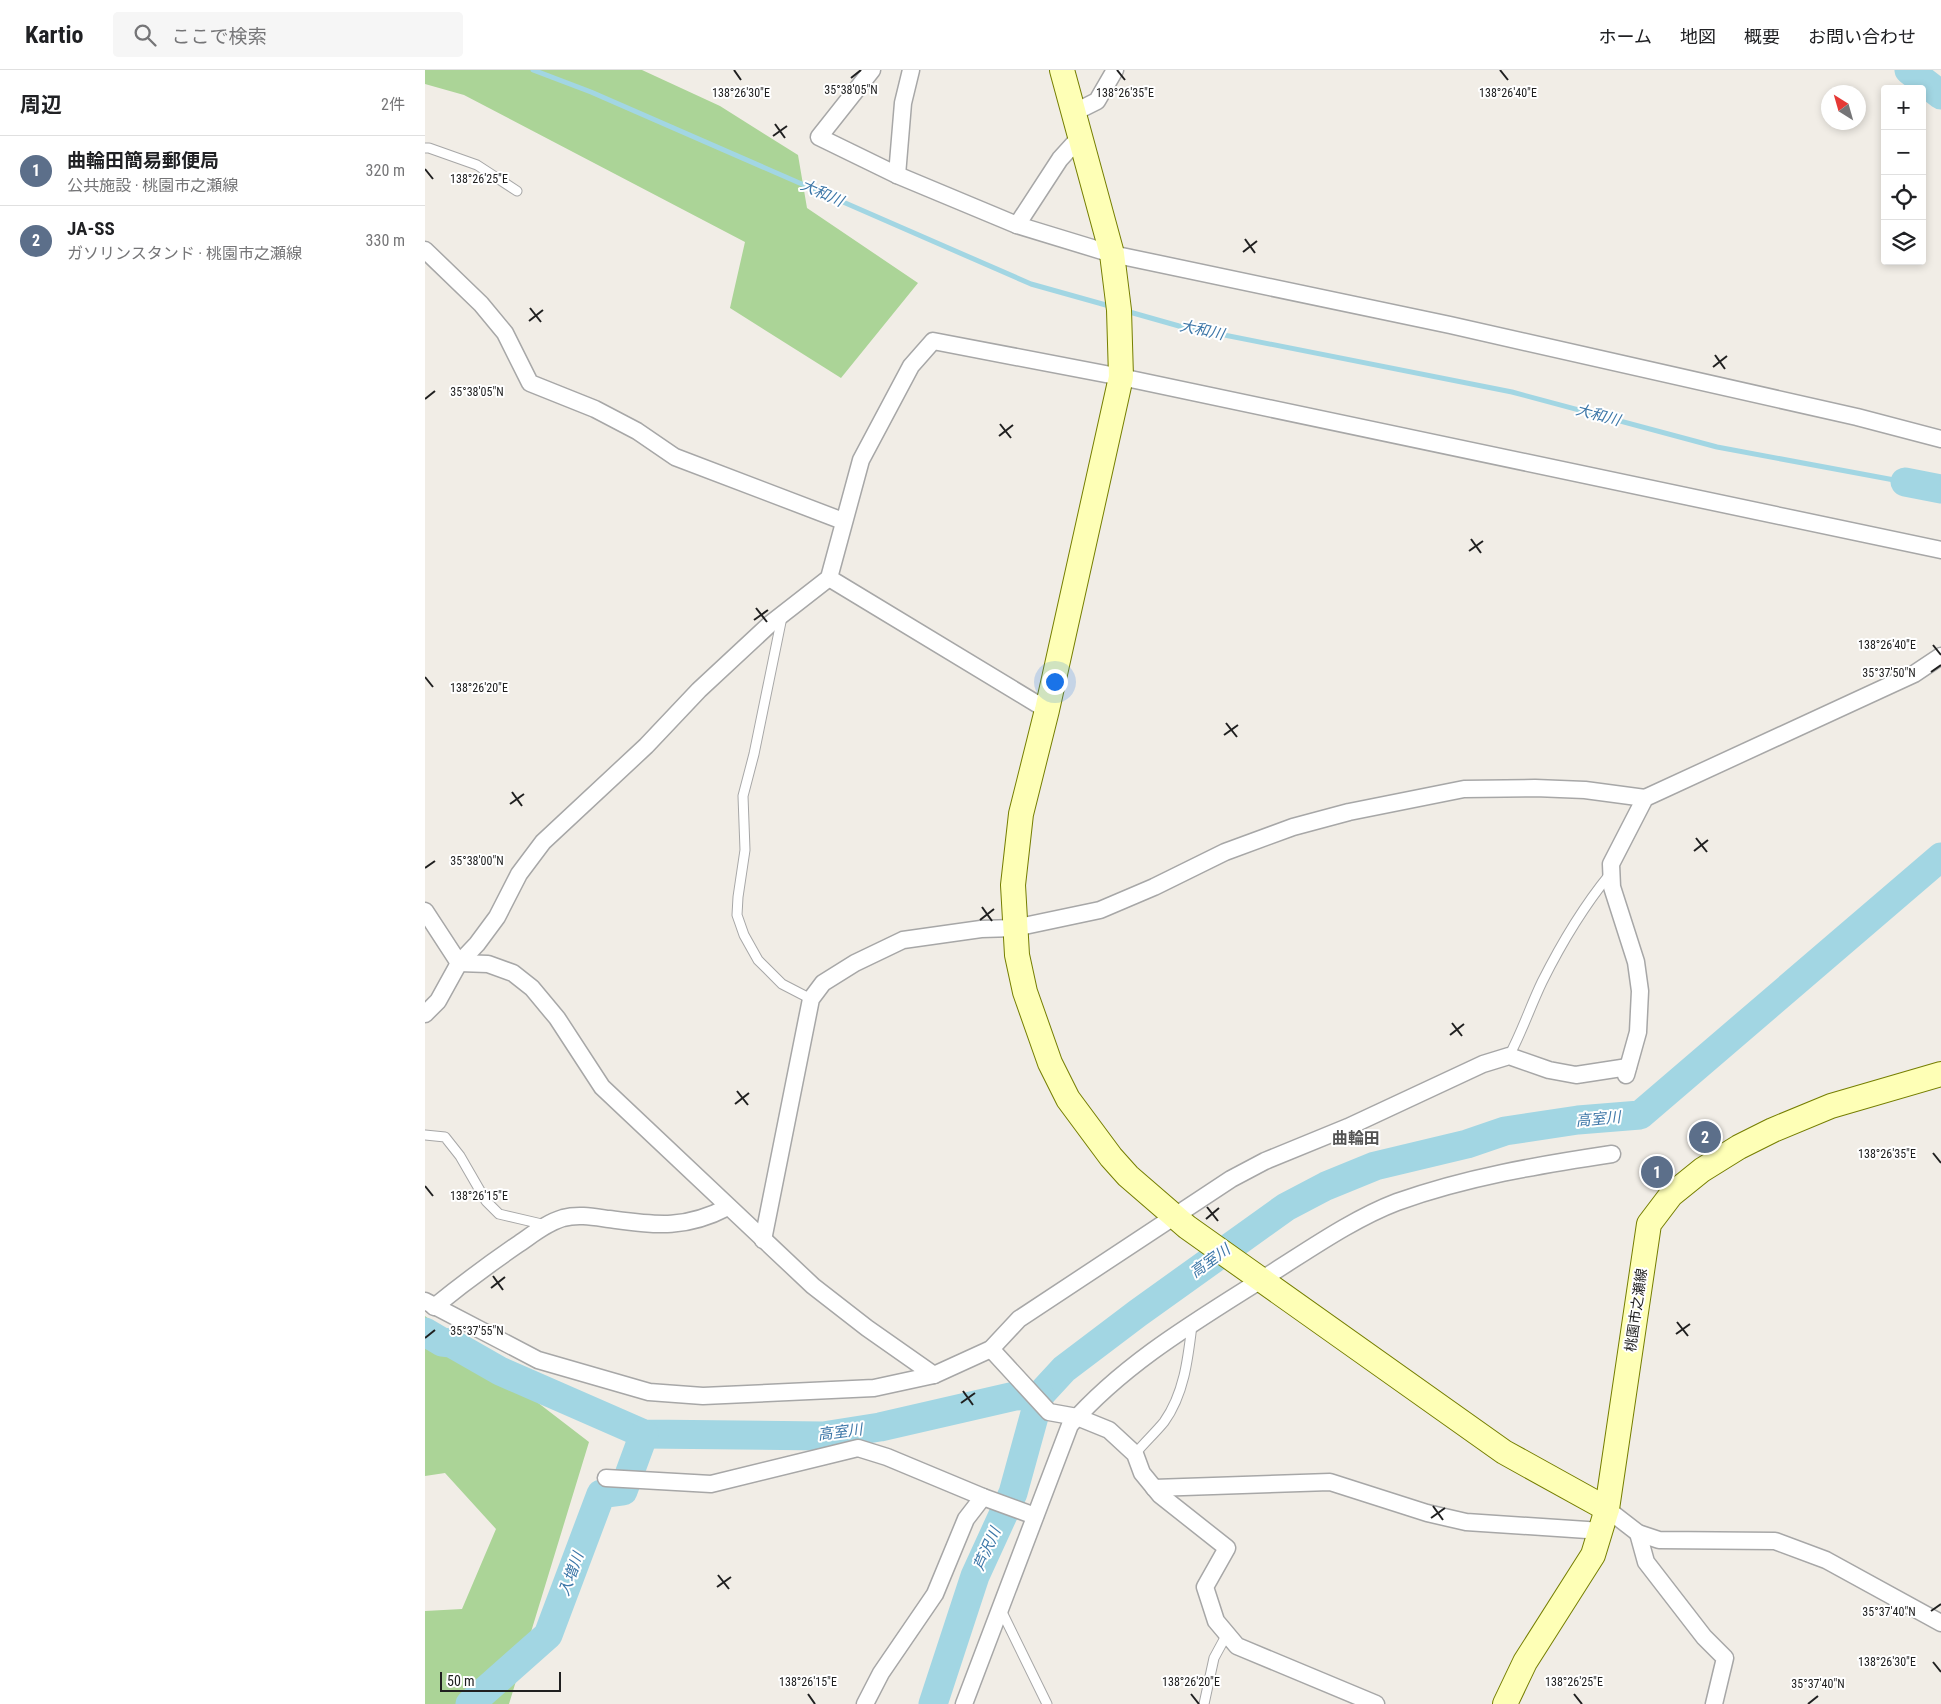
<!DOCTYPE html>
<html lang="ja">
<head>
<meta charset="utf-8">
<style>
  :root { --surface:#fff; --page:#f6f6f6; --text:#202124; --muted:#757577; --line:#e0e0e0; --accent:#b45309 }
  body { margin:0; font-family:"Roboto Condensed","Noto Sans JP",sans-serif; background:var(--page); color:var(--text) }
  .controls { position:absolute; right:15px; top:15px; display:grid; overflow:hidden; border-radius:5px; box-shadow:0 2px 8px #0003 }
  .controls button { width:45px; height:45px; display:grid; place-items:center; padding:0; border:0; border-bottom:1px solid var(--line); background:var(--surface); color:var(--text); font:25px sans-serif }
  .compass { position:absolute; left:1396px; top:15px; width:45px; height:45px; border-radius:50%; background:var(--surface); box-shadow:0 2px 8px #0003; rotate:323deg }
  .scale { position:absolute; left:15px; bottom:12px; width:121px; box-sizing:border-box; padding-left:5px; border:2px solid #202020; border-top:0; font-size:14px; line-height:18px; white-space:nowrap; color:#202020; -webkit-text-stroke:4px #fff; paint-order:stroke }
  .you { position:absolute; left:629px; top:611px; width:18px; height:18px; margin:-12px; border:4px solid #fff; border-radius:50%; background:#1a73e8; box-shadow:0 0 0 8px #1a73e833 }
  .badge { display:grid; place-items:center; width:32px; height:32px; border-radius:50%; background:var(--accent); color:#fff; font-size:16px; font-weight:700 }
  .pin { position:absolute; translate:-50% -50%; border:2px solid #fff; box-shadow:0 1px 5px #0006 }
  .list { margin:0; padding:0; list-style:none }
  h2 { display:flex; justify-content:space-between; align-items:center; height:65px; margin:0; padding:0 20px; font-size:21px }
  h2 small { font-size:16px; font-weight:400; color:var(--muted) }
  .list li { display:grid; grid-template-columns:32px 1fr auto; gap:15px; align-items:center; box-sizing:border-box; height:70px; padding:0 20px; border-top:1px solid var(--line) }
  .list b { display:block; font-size:19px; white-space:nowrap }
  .list p { margin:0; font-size:16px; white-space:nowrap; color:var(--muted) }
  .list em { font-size:16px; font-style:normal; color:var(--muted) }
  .icon { flex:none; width:28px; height:28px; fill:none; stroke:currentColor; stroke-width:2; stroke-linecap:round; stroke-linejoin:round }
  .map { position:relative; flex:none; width:1516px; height:1634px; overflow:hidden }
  header { display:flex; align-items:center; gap:30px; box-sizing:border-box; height:70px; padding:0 25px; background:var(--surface); border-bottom:1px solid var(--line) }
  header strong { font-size:24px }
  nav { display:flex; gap:28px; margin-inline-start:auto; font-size:18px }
  .search { width:350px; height:45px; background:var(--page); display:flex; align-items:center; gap:12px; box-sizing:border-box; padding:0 18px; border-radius:5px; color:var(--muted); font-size:19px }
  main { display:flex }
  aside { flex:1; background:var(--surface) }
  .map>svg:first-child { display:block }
  .forest { fill:#abd497 }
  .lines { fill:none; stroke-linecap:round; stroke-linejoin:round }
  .stream { stroke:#a2d6e3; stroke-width:5 }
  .river { stroke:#a2d6e3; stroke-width:29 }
  .lane-casing { stroke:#a7a7a7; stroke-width:11 }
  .street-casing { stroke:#a7a7a7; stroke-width:19 }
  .secondary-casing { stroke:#757e00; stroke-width:26 }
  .lane { stroke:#fff; stroke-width:9 }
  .street { stroke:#fff; stroke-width:16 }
  .secondary { stroke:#feffb6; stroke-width:24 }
  .ticks { fill:none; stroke:#202020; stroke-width:2 }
  .labels { text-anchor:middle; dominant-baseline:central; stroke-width:4; stroke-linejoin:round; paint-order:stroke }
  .street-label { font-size:14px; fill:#202020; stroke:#fff }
  .water-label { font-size:15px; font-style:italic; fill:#3d77a8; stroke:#fff }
  .quarter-label { font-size:16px; font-weight:bold; fill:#535353; stroke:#fff }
  .ticks-label { font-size:12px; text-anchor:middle; fill:#202020; stroke:#fff; stroke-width:4; stroke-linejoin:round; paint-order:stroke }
</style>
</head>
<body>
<header>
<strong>Kartio</strong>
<div class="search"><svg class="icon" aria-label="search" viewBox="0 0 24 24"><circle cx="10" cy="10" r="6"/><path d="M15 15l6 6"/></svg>ここで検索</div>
<nav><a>ホーム</a><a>地図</a><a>概要</a><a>お問い合わせ</a></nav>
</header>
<main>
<aside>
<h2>周辺<small>2件</small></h2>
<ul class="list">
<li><span class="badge" style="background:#5c6f8a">1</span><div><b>曲輪田簡易郵便局</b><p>公共施設 · 桃園市之瀬線</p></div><em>320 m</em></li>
<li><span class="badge" style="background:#5c6f8a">2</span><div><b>JA-SS</b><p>ガソリンスタンド · 桃園市之瀬線</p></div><em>330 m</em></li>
</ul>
</aside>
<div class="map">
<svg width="1516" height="1634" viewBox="0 0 1516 1634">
  <rect width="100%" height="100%" fill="#f1ede6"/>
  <g class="forest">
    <polygon points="0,0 217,0 295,36 373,85 382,138 493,213 416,308 305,238 320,172 39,25 0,14"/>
    <polygon points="0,1246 164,1372 84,1634 0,1634 0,1541 37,1539 71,1459 20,1403 0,1406"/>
  </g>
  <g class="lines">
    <g class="stream">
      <polyline points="108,0 166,22 606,214 688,237"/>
      <polyline points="701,241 754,256 1087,322 1292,377 1480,412"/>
    </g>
    <g class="river">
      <polyline points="1484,0 1516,25"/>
      <polyline points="1480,412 1516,419"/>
      <polyline points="0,1262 17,1272 26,1273 75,1301 219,1364 398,1366 455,1357 590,1326 615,1325 639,1299 713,1243 861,1137 901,1116 950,1096 1042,1074 1080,1061 1153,1050 1215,1045 1516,787"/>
      <polyline points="45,1634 123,1565 176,1424 198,1421 219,1364"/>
      <polyline points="508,1634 550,1506 588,1423 615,1325"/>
    </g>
    <g class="lane-casing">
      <g id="lane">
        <polyline points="0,78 4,78 52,95 92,121"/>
        <polyline points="357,547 329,684 318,726 320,780 313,827 312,845 319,865 333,890 357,914 386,929"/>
        <path d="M1084,986C1097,962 1105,937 1117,912C1136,874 1158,837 1185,804"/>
        <polyline points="0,1065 20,1067 35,1086 61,1131 74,1144 121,1155"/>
        <path d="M710,1384C719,1373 730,1363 739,1352C759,1324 763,1289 767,1255"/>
        <polyline points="575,1538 622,1634"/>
        <polyline points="779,1634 789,1588 802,1564"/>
      </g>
    </g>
    <g class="street-casing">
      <g id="street">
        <polyline points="447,0 394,67 472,105 592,155 687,184 1025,255 1432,347 1516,369"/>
        <polyline points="648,43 672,31 690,0"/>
        <polyline points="472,105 478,33 486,0"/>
        <polyline points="592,155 635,89 655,67"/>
        <polyline points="0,180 56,234 80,263 105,313 170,339 212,361 250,387 418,451"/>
        <polyline points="404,508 622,640"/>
        <polyline points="0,841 34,893 63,894 88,903 107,918 132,948 177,1017 388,1216 442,1258 509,1305"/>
        <polyline points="0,944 13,931 34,893 52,874 72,847 94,804 118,772 221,676 274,620 345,554 404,508 436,390 486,296 508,271 696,307 1516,480"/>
        <polyline points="1201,1005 1213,962 1215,921 1211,892 1187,817 1186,794 1220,728 1489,604 1516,586"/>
        <polyline points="338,1170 386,929 398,913 430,893 478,870 556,859 590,858 675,840 729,817 800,782 868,757 924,742 1039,719 1110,718 1160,720 1220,728"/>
        <polyline points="0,1231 113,1290 224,1322 278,1326 449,1318 509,1305 566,1279 594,1249 806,1109 840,1091 923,1057 1058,994 1084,986 1124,1000 1151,1005 1203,997"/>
        <path d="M9,1237C36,1215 63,1195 92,1175C107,1165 121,1153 138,1148C153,1144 169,1147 184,1149C230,1155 259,1160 303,1137"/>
        <polyline points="566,1279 624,1342 652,1347 684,1360 710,1384 717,1403 735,1425 802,1478 780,1517 791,1551 812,1576 951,1634"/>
        <polyline points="181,1408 286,1414 433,1378 462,1387 558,1427 610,1446"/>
        <polyline points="729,1418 905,1412 1002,1443 1041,1452 1177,1461"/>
        <polyline points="1182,1439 1213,1463 1234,1470 1350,1471 1401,1490 1516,1553"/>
        <polyline points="1213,1463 1221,1492 1279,1567 1300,1588 1289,1634"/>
        <polyline points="440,1634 456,1603 510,1524 541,1449 558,1427"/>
        <path d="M539,1634L645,1355C702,1290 778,1247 850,1201C888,1177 930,1148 972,1132C1042,1107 1114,1095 1187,1084"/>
      </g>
    </g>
    <g class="secondary-casing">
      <g id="secondary">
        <polyline points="637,0 687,184 694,240 696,307 622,640 596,744 588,815 592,885 600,922 625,993 643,1029 686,1087 703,1106 762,1157 1079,1382 1182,1439"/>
        <polyline points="1080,1634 1100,1592 1168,1485 1182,1439 1224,1154 1246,1125 1277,1100 1314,1077 1348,1060 1406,1036 1516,1004"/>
      </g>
    </g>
    <use href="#lane" class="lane"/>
    <use href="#street" class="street"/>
    <use href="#secondary" class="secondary"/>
  </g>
  <path class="ticks" d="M309,0L316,10M692,0L700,10M1075,0L1083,10M426,8L436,0M350,54L360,68M348,66L362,56M0,99L8,109M820,169L830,183M818,182L832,171M105,238L116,252M104,251L118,240M1290,285L1300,299M1288,297L1302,286M0,329L10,321M575,354L586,368M574,366L588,355M1046,469L1056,483M1044,481L1058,471M331,538L342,552M329,550L343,540M1508,575L1516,585M1506,602L1516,595M0,607L8,617M801,653L812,667M799,665L813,655M87,722L97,736M85,734L99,724M1271,768L1282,782M1269,781L1283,770M0,798L10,791M557,837L567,851M555,850L569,839M1027,953L1037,966M1025,965L1039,954M312,1021L323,1035M310,1034L324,1023M1508,1083L1516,1093M0,1116L8,1126M782,1137L793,1151M781,1149L794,1138M68,1206L78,1220M66,1218L80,1207M1252,1252L1263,1266M1251,1264L1265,1254M0,1268L10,1260M538,1321L548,1335M536,1333L550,1323M1008,1436L1018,1450M1006,1448L1020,1438M293,1505L304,1519M292,1517L306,1507M1506,1541L1516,1534M1508,1592L1516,1602M383,1624L390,1634M766,1624L774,1634M1149,1624L1157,1634M1383,1634L1393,1626"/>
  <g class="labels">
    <g class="street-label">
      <text transform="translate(1211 1240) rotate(-82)">桃園市之瀬線</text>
    </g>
    <g class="water-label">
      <text transform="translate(397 123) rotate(24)">大和川</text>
      <text transform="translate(777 260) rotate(12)">大和川</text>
      <text transform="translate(1173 345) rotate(15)">大和川</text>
      <text transform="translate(1173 1049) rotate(-5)">高室川</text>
      <text transform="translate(785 1191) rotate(-36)">高室川</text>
      <text transform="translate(415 1362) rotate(-7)">高室川</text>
      <text transform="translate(562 1479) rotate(-66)">芦沢川</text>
      <text transform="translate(146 1504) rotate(-70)">入増川</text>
    </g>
    <g class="quarter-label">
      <text x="931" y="1068">曲輪田</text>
    </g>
  </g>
  <g class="ticks-label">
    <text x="426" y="24">35°38'05"N</text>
    <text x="316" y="27">138°26'30"E</text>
    <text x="700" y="27">138°26'35"E</text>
    <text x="1083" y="27">138°26'40"E</text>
    <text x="54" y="113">138°26'25"E</text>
    <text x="52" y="326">35°38'05"N</text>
    <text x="1462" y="579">138°26'40"E</text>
    <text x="1464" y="607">35°37'50"N</text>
    <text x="54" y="622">138°26'20"E</text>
    <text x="52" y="795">35°38'00"N</text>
    <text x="1462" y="1088">138°26'35"E</text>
    <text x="54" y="1130">138°26'15"E</text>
    <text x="52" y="1265">35°37'55"N</text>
    <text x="1464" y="1546">35°37'40"N</text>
    <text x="1462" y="1596">138°26'30"E</text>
    <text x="383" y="1616">138°26'15"E</text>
    <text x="766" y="1616">138°26'20"E</text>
    <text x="1149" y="1616">138°26'25"E</text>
    <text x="1393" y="1618">35°37'40"N</text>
  </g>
</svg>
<div class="controls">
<button>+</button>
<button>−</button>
<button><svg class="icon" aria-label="locate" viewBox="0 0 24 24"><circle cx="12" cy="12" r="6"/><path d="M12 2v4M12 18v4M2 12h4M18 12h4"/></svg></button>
<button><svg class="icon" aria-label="layers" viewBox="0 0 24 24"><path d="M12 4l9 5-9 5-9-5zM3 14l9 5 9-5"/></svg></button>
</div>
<svg class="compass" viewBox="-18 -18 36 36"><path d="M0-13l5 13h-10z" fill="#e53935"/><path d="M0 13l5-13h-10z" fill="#757577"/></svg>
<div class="scale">50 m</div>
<div class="you"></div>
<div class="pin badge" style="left:1232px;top:1102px;background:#5c6f8a">1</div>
<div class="pin badge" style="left:1280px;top:1067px;background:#5c6f8a">2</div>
</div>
</main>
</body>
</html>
